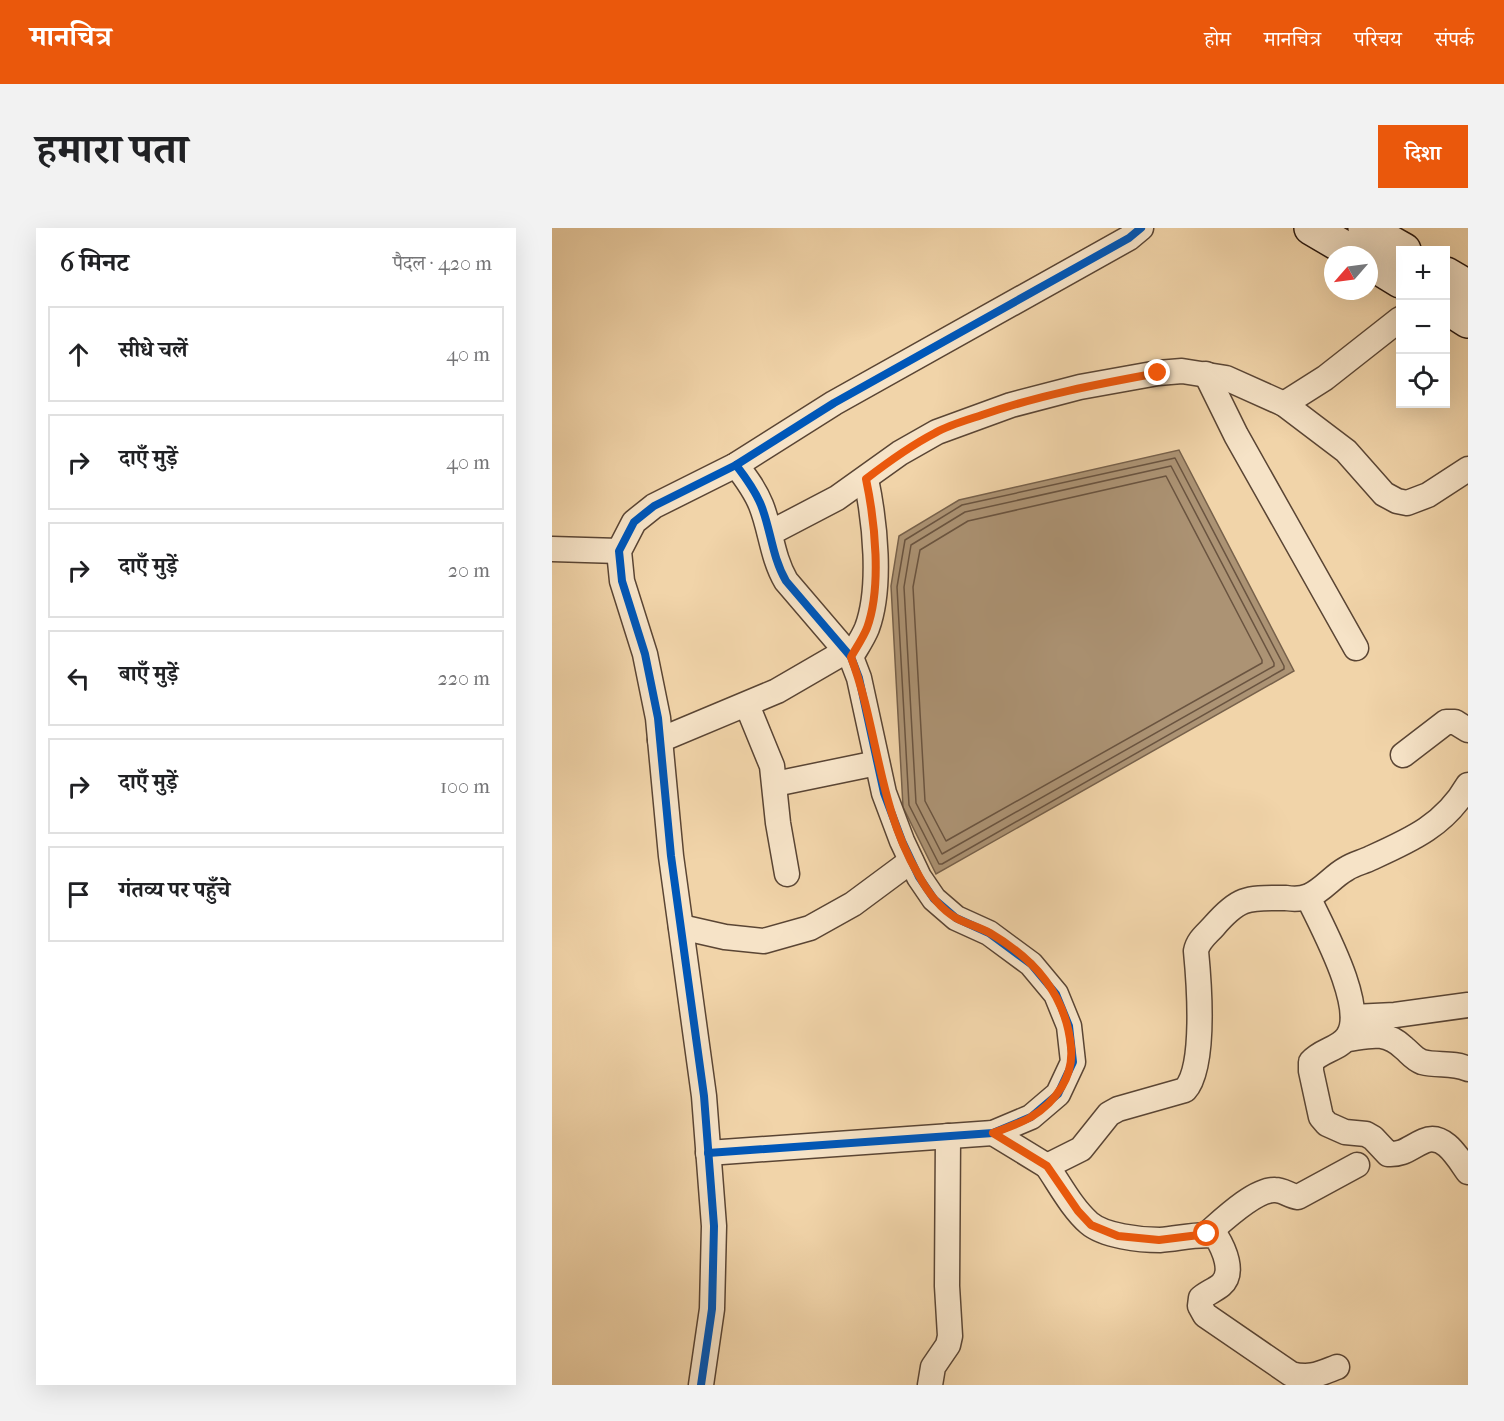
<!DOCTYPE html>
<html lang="hi">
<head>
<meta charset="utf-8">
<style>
  :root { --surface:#fff; --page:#f2f2f2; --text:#202124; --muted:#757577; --line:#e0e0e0; --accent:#ea580c }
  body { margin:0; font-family:"IM FELL French Canon","Noto Serif Devanagari",serif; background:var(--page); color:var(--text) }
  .controls { position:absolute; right:18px; top:18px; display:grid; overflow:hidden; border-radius:0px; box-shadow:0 6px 24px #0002 }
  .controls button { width:54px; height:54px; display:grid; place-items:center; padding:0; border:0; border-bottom:2px solid var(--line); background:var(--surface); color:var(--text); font:30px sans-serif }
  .compass { position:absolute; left:772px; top:18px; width:54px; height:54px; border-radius:50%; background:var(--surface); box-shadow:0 6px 24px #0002; rotate:242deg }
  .stop { position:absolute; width:18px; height:18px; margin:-14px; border:4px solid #ea580c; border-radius:50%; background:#fff }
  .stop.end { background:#ea580c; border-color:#fff; box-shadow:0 2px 6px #0008 }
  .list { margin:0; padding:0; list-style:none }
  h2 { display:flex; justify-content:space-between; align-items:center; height:78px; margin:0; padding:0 24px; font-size:26px }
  h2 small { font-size:20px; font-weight:400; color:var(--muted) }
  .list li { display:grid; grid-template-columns:39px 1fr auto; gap:18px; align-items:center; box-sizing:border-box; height:96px; margin:0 12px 12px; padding:0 12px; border:2px solid var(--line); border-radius:0px }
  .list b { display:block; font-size:22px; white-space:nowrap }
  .list em { font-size:20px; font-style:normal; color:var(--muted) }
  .icon { flex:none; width:33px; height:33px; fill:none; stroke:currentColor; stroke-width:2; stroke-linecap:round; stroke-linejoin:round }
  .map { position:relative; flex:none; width:916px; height:1157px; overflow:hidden; border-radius:0px }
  header { display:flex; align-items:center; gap:36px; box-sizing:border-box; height:84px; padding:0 30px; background:var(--accent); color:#fff }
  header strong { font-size:28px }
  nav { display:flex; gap:33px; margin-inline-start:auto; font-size:21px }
  .intro { display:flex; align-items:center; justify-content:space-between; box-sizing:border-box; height:144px; padding:0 36px }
  h1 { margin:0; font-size:42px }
  .button { padding:15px 27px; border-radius:0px; background:var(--accent); color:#fff; font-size:21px; font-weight:700 }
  main { display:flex; gap:36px; padding:0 36px }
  aside { flex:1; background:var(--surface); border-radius:0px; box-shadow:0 6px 24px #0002 }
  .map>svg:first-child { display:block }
  .water { fill:#ac9374; stroke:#77614b; stroke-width:1.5 }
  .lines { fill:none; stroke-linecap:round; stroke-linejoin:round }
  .shore { stroke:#6a5440; stroke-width:1.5 }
  .minor-casing { stroke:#5a4534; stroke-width:27 }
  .secondary-casing { stroke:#27150d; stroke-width:36 }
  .minor { stroke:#f6e3c7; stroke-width:24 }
  .secondary { stroke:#f6e3c7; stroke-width:33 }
  .cycleway-casing { stroke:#f6e3c7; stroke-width:11 }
  .cycleway { stroke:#0057b8; stroke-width:8 }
  .route { stroke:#ea580c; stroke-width:8 }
</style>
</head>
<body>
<header>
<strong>मानचित्र</strong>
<nav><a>होम</a><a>मानचित्र</a><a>परिचय</a><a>संपर्क</a></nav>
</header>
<div class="intro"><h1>हमारा पता</h1><a class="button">दिशा</a></div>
<main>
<aside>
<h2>6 मिनट<small>पैदल · 420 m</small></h2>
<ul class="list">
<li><svg class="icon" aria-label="ahead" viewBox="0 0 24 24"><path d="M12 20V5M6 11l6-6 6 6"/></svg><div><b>सीधे चलें</b></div><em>40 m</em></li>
<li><svg class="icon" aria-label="right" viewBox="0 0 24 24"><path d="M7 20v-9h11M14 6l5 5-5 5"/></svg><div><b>दाएँ मुड़ें</b></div><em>40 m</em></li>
<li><svg class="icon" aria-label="right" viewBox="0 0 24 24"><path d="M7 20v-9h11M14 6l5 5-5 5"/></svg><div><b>दाएँ मुड़ें</b></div><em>20 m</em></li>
<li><svg class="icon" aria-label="left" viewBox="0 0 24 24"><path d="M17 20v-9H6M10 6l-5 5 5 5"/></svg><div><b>बाएँ मुड़ें</b></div><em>220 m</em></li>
<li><svg class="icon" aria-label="right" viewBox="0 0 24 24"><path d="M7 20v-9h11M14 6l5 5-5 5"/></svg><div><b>दाएँ मुड़ें</b></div><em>100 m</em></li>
<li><svg class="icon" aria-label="arrive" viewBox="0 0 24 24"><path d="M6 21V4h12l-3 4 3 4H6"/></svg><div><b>गंतव्य पर पहुँचे</b></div></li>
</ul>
</aside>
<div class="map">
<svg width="916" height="1157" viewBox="0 0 916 1157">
  <rect width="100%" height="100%" fill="#f1d4a9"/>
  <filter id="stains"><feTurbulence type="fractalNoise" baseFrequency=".00333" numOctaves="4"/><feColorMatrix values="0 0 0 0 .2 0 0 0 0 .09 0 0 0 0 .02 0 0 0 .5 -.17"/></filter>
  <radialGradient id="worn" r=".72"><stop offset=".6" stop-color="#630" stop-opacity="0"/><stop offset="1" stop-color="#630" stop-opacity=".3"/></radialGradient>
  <polygon class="water" points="627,222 742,443 384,646 351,579 339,358 347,308 407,272"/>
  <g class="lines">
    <g class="shore">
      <polygon points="623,230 732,438 732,441 390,636 387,636 357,577 345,359 353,312 410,277"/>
      <polygon points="619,238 722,435 722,438 390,626 364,575 352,359 359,317 413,284"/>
      <polygon points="614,248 710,432 710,435 394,613 373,573 361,359 368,322 416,293"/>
    </g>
    <g class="minor-casing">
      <g id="minor">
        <polyline points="654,146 684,207 804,420"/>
        <polyline points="732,176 773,150 848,91"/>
        <polyline points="218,305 285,270 348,225 385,204 459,177 528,159 606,145 630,143 674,150 732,176 794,223 832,266 845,273 855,275 876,267 916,241"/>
        <polyline points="0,321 67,323"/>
        <path d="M299,429C304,420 311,410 315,400C330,359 323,294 314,251"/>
        <polyline points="195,477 220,538 226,595 235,646"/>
        <polyline points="108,512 225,463 294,423"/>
        <polyline points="851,527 894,494 903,494 916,502"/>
        <polyline points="223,556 325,535"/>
        <path d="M756,669C769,697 815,779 796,808C788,821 769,822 759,834V843L769,889L775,896L793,904L814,906L821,910L836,926C852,927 858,919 872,913C892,904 906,930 916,944"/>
        <polyline points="129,699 173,709 212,713 258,700 301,676 359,633"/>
        <polyline points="801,789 843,787 916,777"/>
        <path d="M795,811C818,808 833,802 852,820C858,825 862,831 870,834C886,838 901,834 916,841"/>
        <path d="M441,905L495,938L529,921L557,886L566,881L633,862C654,839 647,754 644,723C646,712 655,706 662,698C688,668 696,670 734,670C741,671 750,671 757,668C771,662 781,648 794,641C801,636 811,634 819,630C859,612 893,597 916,557"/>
        <path d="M156,925L441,905L479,889L506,866L521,834L517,798L504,766L479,736L437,705L404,690L382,671L367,649L350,613L332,565L307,450L299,429L234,353C220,329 219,302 209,277C203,262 194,250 184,237"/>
        <path d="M495,938C508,957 520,980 537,995C552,1008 588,1012 608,1012C626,1011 646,1005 664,1008C672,1021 683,1045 669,1057C663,1062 655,1065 649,1070L648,1078L653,1087L739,1146C758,1151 767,1146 785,1139"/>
        <path d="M655,1006C670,993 703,961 723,962C732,962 737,968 746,969L805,937"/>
        <polyline points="149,1157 160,1081 162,998 152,868 119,628 106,490 93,426 70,353 67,323 82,294 102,278 184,237 282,175 577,10 589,0"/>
        <polyline points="378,1157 381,1139 396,1117 398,1108 395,1058 396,908"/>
      </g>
    </g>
    <g class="secondary-casing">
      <g id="secondary">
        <polyline points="759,0 805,27"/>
        <polyline points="813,0 852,22"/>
        <polyline points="817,34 848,53"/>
        <polyline points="894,46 916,59"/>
        <polyline points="894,79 916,93"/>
      </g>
    </g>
    <use href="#minor" class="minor"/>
    <use href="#secondary" class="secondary"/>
    <g class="cycleway-casing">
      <g id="cycleway">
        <path d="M156,925L441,905L479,889L506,866L521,834L517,798L504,766L479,736L437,705L404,690L382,671L367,649L350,613L332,565L307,450L299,429L234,353C220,329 219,302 209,277C203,262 194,250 184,237"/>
        <polyline points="149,1157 160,1081 162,998 152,868 119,628 106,490 93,426 70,353 67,323 82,294 102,278 184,237 282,175 577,10 589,0"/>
      </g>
    </g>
    <use href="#cycleway" class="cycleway"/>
  </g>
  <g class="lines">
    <path class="route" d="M606,145C546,156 488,167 430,187C415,192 397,197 383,205C358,218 336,234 314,251C323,294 330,359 315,400C311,410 304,420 299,429C326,501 326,578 366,646C375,663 387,680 404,690C415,696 427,699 438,705C482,731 514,766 519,819C522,848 504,874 479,889C468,896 453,900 441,905L495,938L526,983L539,997L566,1008L607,1012L655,1006"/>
  </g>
  <rect width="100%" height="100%" filter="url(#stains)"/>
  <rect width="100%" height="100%" fill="url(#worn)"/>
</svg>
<div class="controls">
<button>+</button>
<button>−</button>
<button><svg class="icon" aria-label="locate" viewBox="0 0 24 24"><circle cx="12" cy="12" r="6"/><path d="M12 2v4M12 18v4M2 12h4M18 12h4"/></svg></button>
</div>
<svg class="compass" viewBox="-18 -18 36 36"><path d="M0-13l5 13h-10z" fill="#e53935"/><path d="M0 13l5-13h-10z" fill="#757577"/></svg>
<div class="stop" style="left:655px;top:1006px"></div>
<div class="stop end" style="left:606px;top:145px"></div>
</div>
</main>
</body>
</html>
